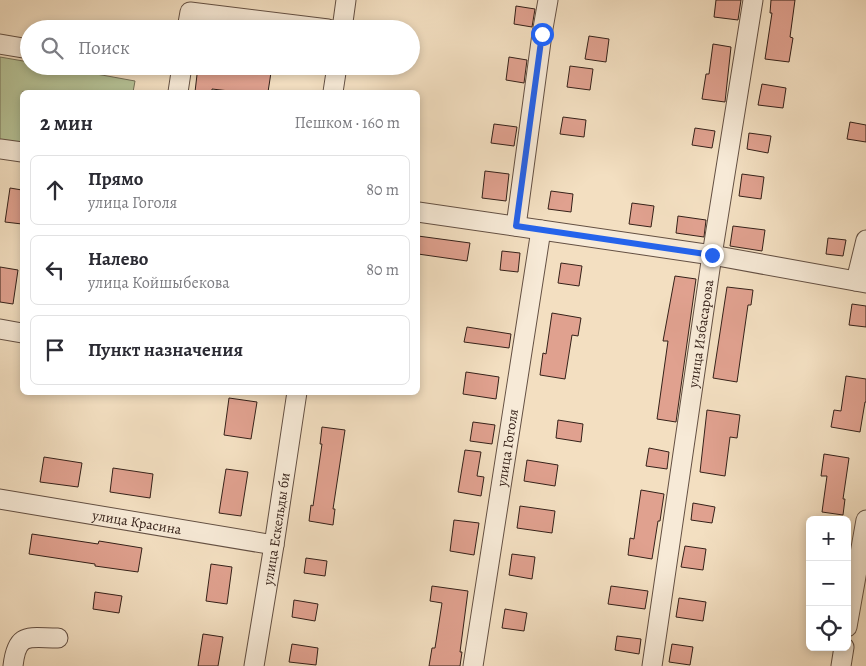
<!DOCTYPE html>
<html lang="ru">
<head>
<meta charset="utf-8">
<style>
  :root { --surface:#fff; --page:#f2f2f3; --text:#2b2b33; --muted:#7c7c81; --line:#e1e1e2 }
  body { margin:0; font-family:Alegreya,serif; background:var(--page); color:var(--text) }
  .controls { position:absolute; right:15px; bottom:15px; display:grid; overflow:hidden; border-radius:8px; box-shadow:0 2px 8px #0003 }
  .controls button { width:45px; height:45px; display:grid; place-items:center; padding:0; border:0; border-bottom:1px solid var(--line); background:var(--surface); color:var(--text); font:25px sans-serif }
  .stop { position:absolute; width:15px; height:15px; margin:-11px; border:4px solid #2563eb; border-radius:50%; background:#fff }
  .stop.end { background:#2563eb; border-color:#fff; box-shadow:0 1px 5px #0008 }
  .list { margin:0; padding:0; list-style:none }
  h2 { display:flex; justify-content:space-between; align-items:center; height:65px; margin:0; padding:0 20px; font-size:21px }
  h2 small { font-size:16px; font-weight:400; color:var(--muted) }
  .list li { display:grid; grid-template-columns:32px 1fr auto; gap:15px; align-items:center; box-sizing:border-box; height:70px; margin:0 10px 10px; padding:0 10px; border:1px solid var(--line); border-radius:8px }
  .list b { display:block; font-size:19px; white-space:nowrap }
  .list p { margin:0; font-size:16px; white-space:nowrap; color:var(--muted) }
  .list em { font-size:16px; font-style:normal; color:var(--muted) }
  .icon { flex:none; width:28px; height:28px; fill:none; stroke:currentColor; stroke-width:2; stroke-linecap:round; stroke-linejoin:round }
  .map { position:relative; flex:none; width:866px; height:666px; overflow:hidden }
  .search { position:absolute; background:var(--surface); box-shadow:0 2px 8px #0003; left:20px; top:20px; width:400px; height:55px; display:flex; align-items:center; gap:12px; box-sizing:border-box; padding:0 18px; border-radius:28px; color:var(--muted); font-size:19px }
  .panel { position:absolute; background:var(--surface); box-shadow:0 2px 8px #0003; left:20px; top:90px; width:400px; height:305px; border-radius:8px }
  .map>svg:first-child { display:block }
  .green { fill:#b6c296; stroke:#767258 }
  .building { fill:#e0a18f; stroke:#352119 }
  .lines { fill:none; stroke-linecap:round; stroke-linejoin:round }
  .minor-casing { stroke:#645043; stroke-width:21 }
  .minor { stroke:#f7ead7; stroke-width:19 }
  .route { stroke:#2563eb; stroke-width:6 }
  .labels { text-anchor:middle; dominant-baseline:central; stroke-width:4; stroke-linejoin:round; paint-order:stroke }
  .street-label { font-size:14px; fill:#352119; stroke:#f7ead7 }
</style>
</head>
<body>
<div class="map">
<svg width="866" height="666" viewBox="0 0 866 666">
  <rect width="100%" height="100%" fill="#f3dfc1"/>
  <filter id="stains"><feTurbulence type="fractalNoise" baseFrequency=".004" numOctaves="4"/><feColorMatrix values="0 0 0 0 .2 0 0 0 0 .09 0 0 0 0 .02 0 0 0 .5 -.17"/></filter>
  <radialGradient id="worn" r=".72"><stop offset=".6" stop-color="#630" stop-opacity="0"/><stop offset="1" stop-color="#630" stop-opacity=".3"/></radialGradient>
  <polygon class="green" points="0,57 29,62 29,66 52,66 135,81 133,92 22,92 22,147 0,144"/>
  <g class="building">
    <polygon points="716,0 741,0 738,20 714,17"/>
    <polygon points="771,0 795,0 790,37 793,38 789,62 765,59 772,13 770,13"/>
    <polygon points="516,6 535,9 532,27 514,24"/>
    <polygon points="589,36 609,39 606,62 585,59"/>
    <polygon points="713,44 731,47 725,102 702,99 706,74 709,74"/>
    <polygon points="509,57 527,60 524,83 506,80"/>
    <polygon points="198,66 272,66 268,92 238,92 212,89 212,92 195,92"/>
    <polygon points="570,66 593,69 590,90 567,87"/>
    <polygon points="762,84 786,88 783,108 758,105"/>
    <polygon points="563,117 586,120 584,137 560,134"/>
    <polygon points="850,122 866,125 866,142 847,139"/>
    <polygon points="494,124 517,127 514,146 491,143"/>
    <polygon points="695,128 715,131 712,148 692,145"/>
    <polygon points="749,133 771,136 768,153 747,149"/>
    <polygon points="485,171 509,174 506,201 482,198"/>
    <polygon points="742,174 764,177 761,199 739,196"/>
    <polygon points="10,188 22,190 22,224 5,222"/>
    <polygon points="551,191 573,194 571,212 548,209"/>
    <polygon points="632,203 654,206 651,227 629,224"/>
    <polygon points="678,216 706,220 704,237 676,233"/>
    <polygon points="733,226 765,230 762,251 730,246"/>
    <polygon points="418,236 470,243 467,261 418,254"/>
    <polygon points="828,238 846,240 843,256 826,254"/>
    <polygon points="502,251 520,253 518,272 500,270"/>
    <polygon points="561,263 582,266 579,286 558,283"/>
    <polygon points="0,267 18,270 13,304 0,302"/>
    <polygon points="675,276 696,279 676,422 657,419 668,341 663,341"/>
    <polygon points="727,287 753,290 751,305 748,305 737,382 713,378"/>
    <polygon points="852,304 866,306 866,327 849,325"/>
    <polygon points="552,313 581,318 578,336 572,335 565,379 540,375 543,353 546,354"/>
    <polygon points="467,327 511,334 509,348 464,342"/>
    <polygon points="466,372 499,377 496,399 463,394"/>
    <polygon points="846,376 866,379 866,402 865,402 860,432 831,427 834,410 841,411"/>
    <polygon points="229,398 257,402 251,439 224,435"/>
    <polygon points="707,410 740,415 737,438 730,437 725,476 700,472"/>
    <polygon points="558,420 583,424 581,442 556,438"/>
    <polygon points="473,422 495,425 492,444 470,441"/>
    <polygon points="322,427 345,430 333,509 335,509 333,525 309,521 311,505 313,506 322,444 320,444"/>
    <polygon points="649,448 669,452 667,469 646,466"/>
    <polygon points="465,450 481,452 477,476 484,477 481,496 458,492"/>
    <polygon points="824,454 849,458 843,499 845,499 843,515 822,512 827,476 821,476"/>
    <polygon points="44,457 82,463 78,487 40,482"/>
    <polygon points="527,460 558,465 555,486 524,481"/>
    <polygon points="113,468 153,474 150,498 110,492"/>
    <polygon points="226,469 248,472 241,516 219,513"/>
    <polygon points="641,490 664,494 660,521 658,521 652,559 628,555 630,538 634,539"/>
    <polygon points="693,503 715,507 712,523 691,520"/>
    <polygon points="520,506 555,511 552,533 517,528"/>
    <polygon points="454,520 479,523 474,555 450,551"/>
    <polygon points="32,534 98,544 99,541 142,548 138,572 95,566 95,564 29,554"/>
    <polygon points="685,546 706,549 703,570 681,567"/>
    <polygon points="512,554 535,557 532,579 509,575"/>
    <polygon points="306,558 327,561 325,576 304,573"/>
    <polygon points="211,564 232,567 227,604 206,601"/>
    <polygon points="432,586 468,591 460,652 462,652 460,666 429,666 432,648 435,648 442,603 430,601"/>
    <polygon points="611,586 648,591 645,609 608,604"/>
    <polygon points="95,592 122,596 119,613 93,609"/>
    <polygon points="679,598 706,602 703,621 676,617"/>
    <polygon points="294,600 318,604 315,621 292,617"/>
    <polygon points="505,609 527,613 524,631 502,628"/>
    <polygon points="203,634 223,637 218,666 198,666"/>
    <polygon points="617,636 641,639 639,654 615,650"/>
    <polygon points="292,644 318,648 316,665 289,662"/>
    <polygon points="672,644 693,647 690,665 669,662"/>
  </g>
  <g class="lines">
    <g class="minor-casing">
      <g id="minor">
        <polyline points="187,29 190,12 328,29"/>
        <polyline points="342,29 346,0"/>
        <polyline points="0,44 29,49"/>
        <polyline points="178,92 182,66"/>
        <polyline points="333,92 337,66"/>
        <polyline points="0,149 22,152"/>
        <polyline points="418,212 712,255 866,283"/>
        <polyline points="516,226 542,34 548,0"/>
        <polyline points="856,281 866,240"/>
        <polyline points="0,329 22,333"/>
        <path id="s1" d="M0,499L274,545"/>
        <polyline points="847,627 866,520"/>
        <path d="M13,666C17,631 29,638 58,638"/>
        <path id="s2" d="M254,666L274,545L297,392"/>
        <path id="s3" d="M473,666L541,230"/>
        <path id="s4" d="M652,666L712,255L753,0"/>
        <polyline points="841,666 844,647"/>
      </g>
    </g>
    <use href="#minor" class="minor"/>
  </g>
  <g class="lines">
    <polyline class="route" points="542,34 516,226 712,255"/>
  </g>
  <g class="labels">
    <g class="street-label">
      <text stroke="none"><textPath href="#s4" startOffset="336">улица Избасарова</textPath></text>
      <text stroke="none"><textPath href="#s3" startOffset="221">улица Гоголя</textPath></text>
      <text stroke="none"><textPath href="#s1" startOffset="139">улица Красина</textPath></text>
      <text stroke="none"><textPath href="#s2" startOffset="139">улица Ескельды би</textPath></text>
    </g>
  </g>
  <rect width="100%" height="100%" filter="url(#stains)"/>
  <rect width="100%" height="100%" fill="url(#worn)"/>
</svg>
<div class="controls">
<button>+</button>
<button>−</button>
<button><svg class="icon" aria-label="locate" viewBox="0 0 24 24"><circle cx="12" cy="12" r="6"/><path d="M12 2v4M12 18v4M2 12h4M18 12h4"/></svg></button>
</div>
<div class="stop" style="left:542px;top:34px"></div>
<div class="stop end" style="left:712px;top:255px"></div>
<div class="search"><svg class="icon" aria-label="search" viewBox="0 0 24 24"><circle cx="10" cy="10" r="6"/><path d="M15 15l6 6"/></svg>Поиск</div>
<section class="panel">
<h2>2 мин<small>Пешком · 160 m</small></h2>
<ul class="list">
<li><svg class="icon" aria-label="ahead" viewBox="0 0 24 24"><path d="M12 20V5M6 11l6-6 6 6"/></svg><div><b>Прямо</b><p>улица Гоголя</p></div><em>80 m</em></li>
<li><svg class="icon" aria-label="left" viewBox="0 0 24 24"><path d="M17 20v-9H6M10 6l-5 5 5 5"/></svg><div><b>Налево</b><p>улица Койшыбекова</p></div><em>80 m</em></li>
<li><svg class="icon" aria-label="arrive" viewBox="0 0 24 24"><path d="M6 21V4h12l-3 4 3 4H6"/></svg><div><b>Пункт назначения</b></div></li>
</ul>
</section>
</div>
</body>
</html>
